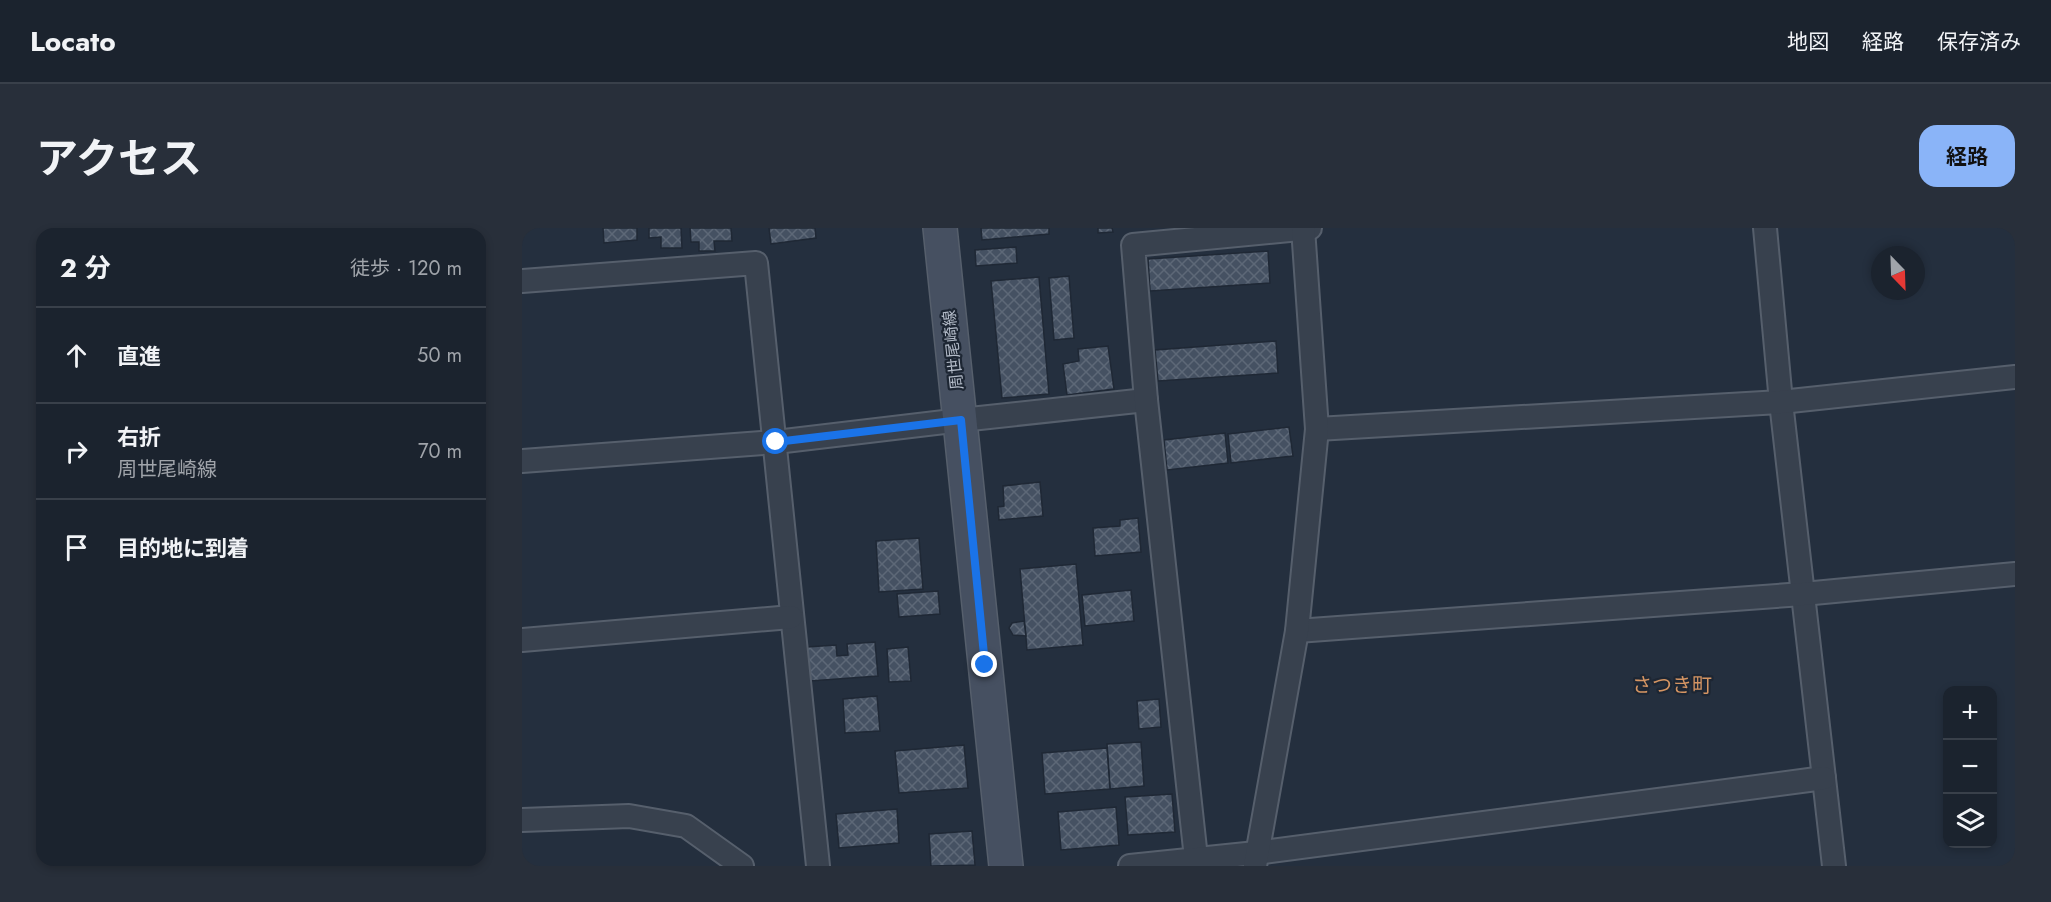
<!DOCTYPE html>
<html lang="ja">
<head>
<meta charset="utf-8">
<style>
  :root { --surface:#1b232e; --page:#282f3a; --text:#f1f3f6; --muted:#a0a4aa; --line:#39404a; --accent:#8ab4f8 }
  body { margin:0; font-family:Jost,"Noto Sans JP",sans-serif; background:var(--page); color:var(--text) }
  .controls { position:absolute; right:18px; bottom:18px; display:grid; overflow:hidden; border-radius:12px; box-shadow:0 3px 9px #0003 }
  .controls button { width:54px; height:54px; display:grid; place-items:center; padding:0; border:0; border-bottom:2px solid var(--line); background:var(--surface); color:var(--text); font:30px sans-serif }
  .compass { position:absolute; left:1349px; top:18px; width:54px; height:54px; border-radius:50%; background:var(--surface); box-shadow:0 3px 9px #0003; rotate:157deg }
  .stop { position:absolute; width:18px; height:18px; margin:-14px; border:4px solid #1a73e8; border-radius:50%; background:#fff }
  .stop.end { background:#1a73e8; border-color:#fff; box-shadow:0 2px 6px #0008 }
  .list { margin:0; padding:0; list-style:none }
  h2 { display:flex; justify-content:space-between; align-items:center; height:78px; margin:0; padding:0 24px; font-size:26px }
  h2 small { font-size:20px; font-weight:400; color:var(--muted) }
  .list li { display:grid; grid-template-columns:39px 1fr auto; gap:18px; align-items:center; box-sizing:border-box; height:96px; padding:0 24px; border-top:2px solid var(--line) }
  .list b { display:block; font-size:22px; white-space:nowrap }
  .list p { margin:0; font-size:20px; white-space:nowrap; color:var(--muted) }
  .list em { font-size:20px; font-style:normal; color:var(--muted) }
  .icon { flex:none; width:33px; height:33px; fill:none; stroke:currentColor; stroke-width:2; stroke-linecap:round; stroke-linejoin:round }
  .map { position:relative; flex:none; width:1493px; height:638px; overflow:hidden; border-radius:18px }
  header { display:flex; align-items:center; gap:36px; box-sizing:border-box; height:84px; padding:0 30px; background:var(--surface); border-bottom:2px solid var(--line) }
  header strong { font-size:28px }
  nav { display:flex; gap:33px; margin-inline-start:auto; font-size:21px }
  .intro { display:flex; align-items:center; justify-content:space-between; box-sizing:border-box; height:144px; padding:0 36px }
  h1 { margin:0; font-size:42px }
  .button { padding:15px 27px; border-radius:18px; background:var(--accent); color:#111; font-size:21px; font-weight:700 }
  main { display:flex; gap:36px; padding:0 36px }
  aside { flex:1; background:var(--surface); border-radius:18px; box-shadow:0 3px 9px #0003 }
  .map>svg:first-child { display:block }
  .building { fill:url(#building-cross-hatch); stroke:#1f2835; stroke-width:1.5 }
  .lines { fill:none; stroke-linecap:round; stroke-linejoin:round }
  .street-casing { stroke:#565f6c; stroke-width:26 }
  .secondary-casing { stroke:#565f6c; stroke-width:36 }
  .street { stroke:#38414e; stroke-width:22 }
  .secondary { stroke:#465061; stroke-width:33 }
  .route { stroke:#1a73e8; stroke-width:8 }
  .labels { text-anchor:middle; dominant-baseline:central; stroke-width:4.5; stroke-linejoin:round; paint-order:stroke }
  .street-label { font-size:16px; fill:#b4bcc9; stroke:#1d2633 }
  .quarter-label { font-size:20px; fill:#d59563; stroke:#1d2633 }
</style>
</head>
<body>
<header>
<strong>Locato</strong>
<nav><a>地図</a><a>経路</a><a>保存済み</a></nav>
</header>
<div class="intro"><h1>アクセス</h1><a class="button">経路</a></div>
<main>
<aside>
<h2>2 分<small>徒歩 · 120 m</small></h2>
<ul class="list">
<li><svg class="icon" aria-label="ahead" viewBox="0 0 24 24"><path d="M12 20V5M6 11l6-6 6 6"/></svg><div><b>直進</b></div><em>50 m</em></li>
<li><svg class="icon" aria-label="right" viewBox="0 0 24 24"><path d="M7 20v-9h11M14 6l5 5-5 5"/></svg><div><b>右折</b><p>周世尾崎線</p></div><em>70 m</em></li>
<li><svg class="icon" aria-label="arrive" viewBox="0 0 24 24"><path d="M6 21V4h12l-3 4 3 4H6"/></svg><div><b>目的地に到着</b></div></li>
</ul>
</aside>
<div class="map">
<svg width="1493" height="638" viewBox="0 0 1493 638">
  <defs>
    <pattern id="building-cross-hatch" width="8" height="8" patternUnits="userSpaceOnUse" patternTransform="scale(1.5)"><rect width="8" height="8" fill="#455162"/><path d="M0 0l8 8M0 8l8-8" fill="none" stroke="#5d6877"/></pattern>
  </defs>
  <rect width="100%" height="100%" fill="#242f3e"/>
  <g class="building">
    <polygon points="81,0 115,0 115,12 82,15"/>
    <polygon points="127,0 159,0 160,20 139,20 139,9 127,10"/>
    <polygon points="168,0 209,0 210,13 192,13 193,23 177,23 177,14 169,14"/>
    <polygon points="247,0 293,0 294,10 249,16"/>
    <polygon points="459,0 527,0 527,6 460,12"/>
    <polygon points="576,0 590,0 591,4 576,5"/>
    <polygon points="494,19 495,35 454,38 453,22"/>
    <polygon points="746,23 748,55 628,63 626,31"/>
    <polygon points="547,48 552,110 532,112 527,50"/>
    <polygon points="517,49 527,166 480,170 469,53"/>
    <polygon points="754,113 756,145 636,153 633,122"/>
    <polygon points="586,118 592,161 545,167 541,136 557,133 556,121"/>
    <polygon points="767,199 771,228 709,235 706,206"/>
    <polygon points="703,205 706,235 645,242 642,212"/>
    <polygon points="518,254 521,288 477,292 476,279 482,278 481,258"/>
    <polygon points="616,290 619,324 573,328 571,300 598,298 598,292"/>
    <polygon points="397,310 401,361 357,364 354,313"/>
    <polygon points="554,336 561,417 505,422 498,341"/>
    <polygon points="609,362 612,393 563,398 560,367"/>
    <polygon points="416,363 418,386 377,389 375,366"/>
    <polygon points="502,393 504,408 491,407 487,400 490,395"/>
    <polygon points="353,414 356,448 288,453 285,419 314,417 315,428 326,427 325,416"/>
    <polygon points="386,419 389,453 367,454 365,421"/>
    <polygon points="355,468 358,503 323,505 321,471"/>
    <polygon points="637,471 639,499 617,501 615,473"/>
    <polygon points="619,514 622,558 588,561 585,516"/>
    <polygon points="442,517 446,560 377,565 373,523"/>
    <polygon points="585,520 588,561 523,566 520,525"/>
    <polygon points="650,566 653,604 606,607 603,569"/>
    <polygon points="594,579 597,617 539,622 536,584"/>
    <polygon points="375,581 377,615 317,620 314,586"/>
    <polygon points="450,603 453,637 409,638 407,606"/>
  </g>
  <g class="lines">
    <g class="street-casing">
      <g id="street">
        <polyline points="1243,0 1259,174 1312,638"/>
        <path d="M0,53L234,35C256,236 274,437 296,638"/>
        <polyline points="795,201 1259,174 1493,149"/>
        <polyline points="0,233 254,214 439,192 624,172"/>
        <polyline points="775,403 1281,366 1493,346"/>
        <polyline points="0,412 269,389"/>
        <polyline points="0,592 107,588 164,598 220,638"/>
        <polyline points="674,630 624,172 611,17 788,0"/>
        <polyline points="608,638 734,625 1302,550"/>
        <polyline points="733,638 775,403 795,201 781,0"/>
      </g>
    </g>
    <g class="secondary-casing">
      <polyline id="secondary" points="418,0 484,638"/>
    </g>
    <use href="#street" class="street"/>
    <use href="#secondary" class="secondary"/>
  </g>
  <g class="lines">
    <polyline class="route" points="254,214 439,192 463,437"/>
  </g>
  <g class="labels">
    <g class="street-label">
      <text transform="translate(431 122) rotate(-96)">周世尾崎線</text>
    </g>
    <g class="quarter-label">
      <text x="1150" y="457">さつき町</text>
    </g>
  </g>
</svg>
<div class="controls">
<button>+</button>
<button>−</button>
<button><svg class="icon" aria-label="layers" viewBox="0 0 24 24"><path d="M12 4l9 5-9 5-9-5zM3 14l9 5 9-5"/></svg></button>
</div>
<svg class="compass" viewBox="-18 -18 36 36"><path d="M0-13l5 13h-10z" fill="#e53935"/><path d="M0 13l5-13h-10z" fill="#a0a4aa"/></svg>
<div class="stop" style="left:254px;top:214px"></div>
<div class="stop end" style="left:463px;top:437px"></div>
</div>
</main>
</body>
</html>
